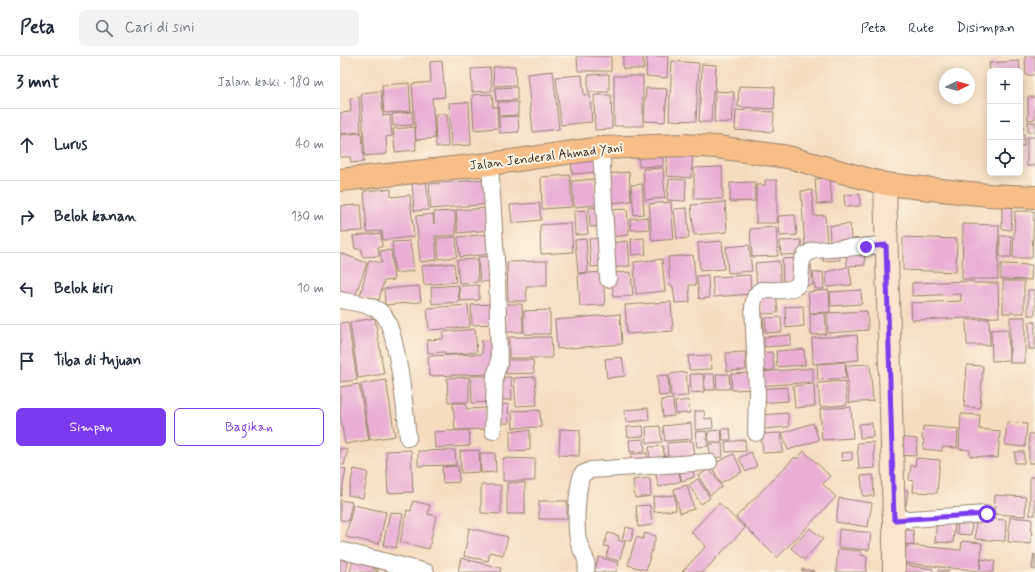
<!DOCTYPE html>
<html lang="id">
<head>
<meta charset="utf-8">
<style>
  :root { --surface:#fff; --page:#f2f2f3; --text:#1f2937; --muted:#747a83; --line:#e0e1e3; --accent:#7c3aed }
  body { margin:0; font-family:Mynerve,sans-serif; background:var(--page); color:var(--text) }
  .controls { position:absolute; right:12px; top:12px; display:grid; overflow:hidden; border-radius:6px; box-shadow:0 2px 10px #0003 }
  .controls button { width:36px; height:36px; display:grid; place-items:center; padding:0; border:0; border-bottom:1px solid var(--line); background:var(--surface); color:var(--text); font:20px sans-serif }
  .compass { position:absolute; left:599px; top:12px; width:36px; height:36px; border-radius:50%; background:var(--surface); box-shadow:0 2px 10px #0003; rotate:85deg }
  .stop { position:absolute; width:12px; height:12px; margin:-9px; border:3px solid #7c3aed; border-radius:50%; background:#fff }
  .stop.end { background:#7c3aed; border-color:#fff; box-shadow:0 1px 4px #0008 }
  .list { margin:0; padding:0; list-style:none }
  h2 { display:flex; justify-content:space-between; align-items:center; height:52px; margin:0; padding:0 16px; font-size:17px }
  h2 small { font-size:13px; font-weight:400; color:var(--muted) }
  .list li { display:grid; grid-template-columns:26px 1fr auto; gap:12px; align-items:center; box-sizing:border-box; height:72px; padding:0 16px; border-top:1px solid var(--line) }
  .list b { display:block; font-size:15px; white-space:nowrap }
  .list em { font-size:13px; font-style:normal; color:var(--muted) }
  .actions { display:flex; gap:8px; padding:12px 16px }
  .actions a { flex:1; padding:9px 0; border:1px solid var(--accent); border-radius:6px; text-align:center; font-size:14px; color:var(--accent) }
  .actions .main { background:var(--accent); color:#fff }
  .icon { flex:none; width:22px; height:22px; fill:none; stroke:currentColor; stroke-width:2; stroke-linecap:round; stroke-linejoin:round }
  .map { position:relative; flex:none; width:695px; height:516px; overflow:hidden }
  header { display:flex; align-items:center; gap:24px; box-sizing:border-box; height:56px; padding:0 20px; background:var(--surface); border-bottom:1px solid var(--line) }
  header strong { font-size:19px }
  nav { display:flex; gap:22px; margin-inline-start:auto; font-size:14px }
  .search { width:280px; height:36px; background:var(--page); display:flex; align-items:center; gap:10px; box-sizing:border-box; padding:0 14px; border-radius:6px; color:var(--muted); font-size:15px }
  main { display:flex }
  aside { flex:1; background:var(--surface) }
  .map>svg:first-child { display:block }
  .building { fill:#eaaed4 }
  .lines { fill:none; stroke-linecap:round; stroke-linejoin:round }
  .street-casing { stroke:#98836e; stroke-width:18 }
  .secondary-casing { stroke:#98836e; stroke-width:24 }
  .highway-casing { stroke:#98836e; stroke-width:24 }
  .street { stroke:#fff; stroke-width:16 }
  .secondary { stroke:#fce5cf; stroke-width:22 }
  .highway { stroke:#f7be87; stroke-width:22 }
  .route { stroke:#7c3aed; stroke-width:5 }
  .labels { text-anchor:middle; dominant-baseline:central; stroke-width:4; stroke-linejoin:round; paint-order:stroke }
  .street-label { font-size:13px; fill:#3b2a1e; stroke:#fcf5e5 }
</style>
</head>
<body>
<header>
<strong>Peta</strong>
<div class="search"><svg class="icon" aria-label="search" viewBox="0 0 24 24"><circle cx="10" cy="10" r="6"/><path d="M15 15l6 6"/></svg>Cari di sini</div>
<nav><a>Peta</a><a>Rute</a><a>Disimpan</a></nav>
</header>
<main>
<aside>
<h2>3 mnt<small>Jalan kaki · 180 m</small></h2>
<ul class="list">
<li><svg class="icon" aria-label="ahead" viewBox="0 0 24 24"><path d="M12 20V5M6 11l6-6 6 6"/></svg><div><b>Lurus</b></div><em>40 m</em></li>
<li><svg class="icon" aria-label="right" viewBox="0 0 24 24"><path d="M7 20v-9h11M14 6l5 5-5 5"/></svg><div><b>Belok kanan</b></div><em>130 m</em></li>
<li><svg class="icon" aria-label="left" viewBox="0 0 24 24"><path d="M17 20v-9H6M10 6l-5 5 5 5"/></svg><div><b>Belok kiri</b></div><em>10 m</em></li>
<li><svg class="icon" aria-label="arrive" viewBox="0 0 24 24"><path d="M6 21V4h12l-3 4 3 4H6"/></svg><div><b>Tiba di tujuan</b></div></li>
</ul>
<div class="actions"><a class="main">Simpan</a><a>Bagikan</a></div>
</aside>
<div class="map">
<svg width="695" height="516" viewBox="0 0 695 516">
  <rect width="100%" height="100%" fill="#fcf5e5"/>
  <filter id="ink" filterUnits="userSpaceOnUse"><feTurbulence type="fractalNoise" baseFrequency=".025" numOctaves="2"/><feDisplacementMap in="SourceGraphic" scale="8" xChannelSelector="R" yChannelSelector="G"/><feConvolveMatrix kernelMatrix="1 2 1 2 8 2 1 2 1" color-interpolation-filters="sRGB"/></filter>
  <filter id="wash" filterUnits="userSpaceOnUse"><feTurbulence type="fractalNoise" baseFrequency=".012" numOctaves="4" result="noise"/><feDisplacementMap in="SourceGraphic" scale="16" xChannelSelector="R" yChannelSelector="G"/><feGaussianBlur stdDeviation="0.9" result="paint"/><feColorMatrix in="noise" values="0 0 0 0 0 0 0 0 0 0 0 0 0 0 0 0 0 1.4 0 .05"/><feComposite in="paint" operator="in"/></filter>
  <g filter="url(#wash)">
    <rect width="100%" height="100%" fill="#f5dcbf"/>
    <g id="blocks">
      <g class="building">
        <polygon points="237,0 271,0 271,15 238,15"/>
        <polygon points="283,0 303,0 304,13 283,13"/>
        <polygon points="307,0 328,0 327,22 306,20"/>
        <polygon points="685,0 695,0 695,19 686,19"/>
        <polygon points="102,5 105,41 92,42 95,82 76,84 72,28 91,26 90,6"/>
        <polygon points="332,5 359,7 356,65 329,64"/>
        <polygon points="679,5 680,15 650,15 649,7"/>
        <polygon points="362,8 376,9 375,34 373,34 371,66 359,66"/>
        <polygon points="175,10 176,29 154,30 153,11"/>
        <polygon points="150,12 152,35 132,36 131,13"/>
        <polygon points="213,15 219,73 193,76 187,18"/>
        <polygon points="269,18 269,36 248,36 248,19"/>
        <polygon points="242,19 244,39 250,39 252,66 221,69 216,21"/>
        <rect x="274" y="20" width="29" height="50"/>
        <polygon points="69,27 71,55 44,57 42,29"/>
        <rect x="680" y="27" width="2" height="32"/>
        <polygon points="399,30 435,31 434,53 398,51"/>
        <polygon points="177,31 177,44 156,45 155,32"/>
        <polygon points="306,32 327,33 325,66 304,65"/>
        <polygon points="41,35 43,60 50,59 52,80 46,81 47,98 25,100 21,37"/>
        <polygon points="375,35 394,36 392,67 374,66"/>
        <polygon points="152,38 153,51 157,51 158,72 134,74 132,39"/>
        <polygon points="254,39 271,39 272,73 255,74"/>
        <polygon points="19,41 21,76 0,78 0,57 11,56 10,42"/>
        <polygon points="688,41 695,41 695,63 688,64"/>
        <polygon points="129,46 131,89 111,90 109,47"/>
        <polygon points="158,46 178,46 178,59 159,60"/>
        <polygon points="396,54 434,56 433,76 395,74"/>
        <polygon points="72,56 73,69 53,70 52,58"/>
        <polygon points="95,58 107,58 108,91 96,91"/>
        <polygon points="178,60 179,76 160,77 159,61"/>
        <rect x="680" y="61" width="3" height="13"/>
        <rect x="688" y="66" width="7" height="10"/>
        <polygon points="75,71 76,94 55,96 53,73"/>
        <polygon points="22,77 24,106 11,107 10,101 0,101 0,79"/>
        <rect x="680" y="78" width="4" height="12"/>
        <rect x="687" y="81" width="8" height="29"/>
        <polygon points="328,94 353,96 351,122 326,120"/>
        <polygon points="323,96 323,110 299,111 298,97"/>
        <polygon points="256,100 257,116 232,118 231,102"/>
        <polygon points="382,111 383,143 354,143 354,112"/>
        <polygon points="323,112 325,142 305,144 303,113"/>
        <polygon points="289,116 291,145 269,147 267,118"/>
        <polygon points="230,119 232,151 202,153 201,121"/>
        <polygon points="490,122 492,147 477,148 475,123"/>
        <polygon points="86,123 89,154 74,155 72,124"/>
        <polygon points="146,123 149,148 91,153 89,128"/>
        <polygon points="255,123 257,149 234,151 232,125"/>
        <polygon points="329,123 346,124 345,145 327,144"/>
        <polygon points="425,124 437,124 437,167 416,167 416,129 425,129"/>
        <polygon points="415,126 415,145 390,146 390,127"/>
        <polygon points="302,128 304,158 294,159 291,129"/>
        <polygon points="51,133 51,141 70,139 74,181 43,184 42,175 27,176 24,135"/>
        <polygon points="472,134 474,160 485,159 487,190 465,191 461,135"/>
        <polygon points="520,138 520,150 505,151 504,139"/>
        <polygon points="331,146 334,183 312,185 309,148"/>
        <polygon points="385,146 387,176 354,179 351,149"/>
        <polygon points="199,147 201,164 172,167 170,149"/>
        <polygon points="21,149 23,175 1,176 0,150"/>
        <polygon points="261,151 263,170 250,171 249,152"/>
        <polygon points="662,151 672,151 671,174 662,173"/>
        <polygon points="149,152 151,174 118,177 116,154"/>
        <polygon points="347,152 349,182 337,183 334,153"/>
        <polygon points="287,153 289,179 270,181 268,154"/>
        <polygon points="246,154 248,178 235,179 234,155"/>
        <polygon points="115,155 116,179 95,180 97,204 80,206 76,160 93,158 94,168 94,156"/>
        <polygon points="675,155 694,155 692,202 673,202"/>
        <polygon points="455,159 457,179 440,180 438,160"/>
        <polygon points="308,161 309,173 291,174 290,163"/>
        <polygon points="231,167 233,196 201,198 200,169"/>
        <polygon points="510,168 511,184 490,186 489,170"/>
        <polygon points="623,168 659,169 658,223 622,223"/>
        <polygon points="436,171 438,200 412,201 410,173"/>
        <polygon points="41,177 42,191 38,191 39,200 22,201 22,193 15,193 13,180"/>
        <polygon points="150,178 152,198 120,201 118,181"/>
        <polygon points="660,180 672,180 671,201 660,201"/>
        <polygon points="116,181 117,201 99,203 97,182"/>
        <polygon points="563,181 617,183 616,216 563,214"/>
        <polygon points="263,182 265,210 251,211 249,183"/>
        <polygon points="304,182 306,198 292,199 291,183"/>
        <polygon points="246,183 248,216 238,217 235,184"/>
        <polygon points="461,184 462,198 441,199 440,185"/>
        <polygon points="70,185 74,215 55,217 52,186"/>
        <polygon points="288,185 290,210 271,212 269,187"/>
        <polygon points="382,185 384,213 360,215 358,187"/>
        <polygon points="409,189 412,215 388,217 386,191"/>
        <polygon points="524,193 525,209 509,210 512,229 487,231 486,216 507,211 506,194"/>
        <polygon points="51,194 54,224 44,225 39,244 20,240 29,204 42,207 40,195"/>
        <polygon points="499,195 500,204 483,205 483,196"/>
        <polygon points="0,197 27,207 14,243 0,238"/>
        <polygon points="353,199 356,229 349,229 350,246 335,247 333,230 330,230 328,201"/>
        <polygon points="155,200 156,225 140,226 138,201"/>
        <polygon points="457,202 458,224 443,225 442,203"/>
        <polygon points="137,203 138,226 119,227 117,204"/>
        <polygon points="322,203 325,235 296,238 294,206"/>
        <polygon points="207,205 207,230 186,230 187,245 168,245 167,206"/>
        <polygon points="439,205 441,229 417,231 415,207"/>
        <polygon points="114,207 116,226 84,229 82,210"/>
        <polygon points="461,208 471,208 473,229 463,230"/>
        <polygon points="661,208 692,209 691,224 661,223"/>
        <polygon points="263,216 265,249 240,250 238,218"/>
        <polygon points="291,216 293,240 273,241 272,217"/>
        <polygon points="483,216 484,233 475,233 473,217"/>
        <polygon points="368,219 369,242 359,243 357,220"/>
        <polygon points="410,219 411,238 374,241 372,221"/>
        <polygon points="633,225 633,227 658,227 659,261 572,264 571,247 621,245 621,238 572,240 572,227"/>
        <rect x="663" y="225" width="21" height="32"/>
        <polygon points="118,229 119,246 92,248 91,231"/>
        <polygon points="139,229 139,244 120,245 119,230"/>
        <polygon points="79,230 81,246 45,249 44,233"/>
        <polygon points="489,234 490,256 470,257 468,236"/>
        <polygon points="521,234 522,248 491,250 490,236"/>
        <rect x="688" y="234" width="7" height="25"/>
        <polygon points="436,236 438,257 422,258 420,237"/>
        <polygon points="331,246 333,275 287,278 285,249"/>
        <polygon points="154,248 155,268 132,269 131,249"/>
        <polygon points="166,248 182,248 183,276 166,276"/>
        <polygon points="128,249 130,271 89,274 87,252"/>
        <polygon points="463,250 464,270 446,272 445,251"/>
        <polygon points="210,254 210,278 184,278 184,255"/>
        <polygon points="527,255 528,274 488,277 487,257"/>
        <polygon points="485,257 486,278 471,279 470,258"/>
        <polygon points="280,258 282,288 217,293 215,264"/>
        <polygon points="415,260 423,260 424,276 416,277"/>
        <polygon points="441,261 442,276 426,277 425,262"/>
        <rect x="670" y="261" width="15" height="46"/>
        <polygon points="35,262 44,318 18,322 10,266"/>
        <polygon points="649,263 650,289 627,289 626,264"/>
        <polygon points="8,266 17,324 0,326 0,267"/>
        <rect x="689" y="266" width="6" height="27"/>
        <polygon points="135,273 137,296 105,299 105,296 88,297 87,284 103,283 103,276"/>
        <polygon points="668,273 669,304 652,305 651,274"/>
        <polygon points="451,279 451,289 424,291 424,281"/>
        <polygon points="517,279 519,304 473,308 472,282"/>
        <polygon points="169,281 211,281 212,302 169,302"/>
        <polygon points="158,283 152,318 89,320 88,300 142,298 142,284"/>
        <polygon points="464,293 465,309 437,311 436,295"/>
        <polygon points="405,296 406,314 387,315 386,297"/>
        <polygon points="432,296 434,314 419,315 418,297"/>
        <polygon points="371,299 372,313 349,314 348,300"/>
        <polygon points="282,301 285,320 267,322 265,303"/>
        <polygon points="166,304 193,304 194,317 166,318"/>
        <polygon points="505,306 506,322 478,324 477,308"/>
        <polygon points="530,308 533,345 509,347 506,309"/>
        <polygon points="627,309 643,310 640,352 624,351"/>
        <polygon points="473,312 473,326 420,330 419,316"/>
        <polygon points="346,316 348,340 331,341 329,318"/>
        <polygon points="414,317 416,333 392,334 391,318"/>
        <polygon points="350,318 363,318 364,336 351,337"/>
        <polygon points="364,318 374,318 375,334 365,334"/>
        <polygon points="376,318 389,318 390,333 377,333"/>
        <polygon points="328,319 329,339 319,340 317,320"/>
        <polygon points="131,320 151,320 152,346 132,347"/>
        <polygon points="129,321 129,346 108,346 107,322"/>
        <polygon points="171,321 172,344 157,344 156,322"/>
        <polygon points="195,321 197,349 176,350 174,322"/>
        <polygon points="46,324 55,380 30,384 21,328"/>
        <polygon points="505,325 507,349 480,351 478,327"/>
        <polygon points="19,328 29,384 5,388 0,359 0,331"/>
        <polygon points="474,328 475,350 455,352 453,330"/>
        <polygon points="447,331 448,345 420,347 419,333"/>
        <polygon points="333,343 334,360 323,361 321,344"/>
        <polygon points="348,344 350,357 336,358 335,346"/>
        <polygon points="113,347 126,347 127,353 146,352 147,373 115,374"/>
        <polygon points="168,348 169,367 156,367 155,349"/>
        <polygon points="511,351 513,382 482,384 480,353"/>
        <polygon points="308,352 309,364 286,366 285,354"/>
        <polygon points="200,354 201,371 173,372 172,355"/>
        <polygon points="355,355 364,355 365,363 372,362 373,372 355,374"/>
        <polygon points="448,357 449,371 421,373 420,359"/>
        <polygon points="621,358 640,359 639,373 660,375 658,402 630,400 630,394 619,393"/>
        <polygon points="667,366 687,368 685,391 665,389"/>
        <polygon points="351,367 352,383 325,385 323,370"/>
        <polygon points="473,367 479,384 448,394 442,377"/>
        <polygon points="532,367 533,381 520,382 519,368"/>
        <polygon points="303,370 304,380 288,381 287,371"/>
        <polygon points="320,370 322,386 307,387 306,371"/>
        <polygon points="583,370 618,373 617,392 602,391 602,395 583,393 584,383 582,383"/>
        <polygon points="220,373 240,374 239,400 219,399"/>
        <polygon points="382,373 390,373 391,384 383,384"/>
        <polygon points="129,374 130,390 95,392 94,376"/>
        <polygon points="190,374 190,394 170,395 170,375"/>
        <polygon points="381,374 382,385 369,386 368,375"/>
        <polygon points="366,375 368,390 357,391 355,376"/>
        <polygon points="441,377 443,396 423,397 421,378"/>
        <rect x="689" y="378" width="6" height="29"/>
        <polygon points="556,381 577,383 576,400 555,399"/>
        <polygon points="304,383 305,395 290,396 289,384"/>
        <polygon points="405,384 406,395 386,396 385,386"/>
        <polygon points="353,385 355,400 328,402 327,387"/>
        <polygon points="533,386 535,412 519,413 517,387"/>
        <polygon points="382,387 383,401 370,402 369,388"/>
        <polygon points="323,390 325,405 310,406 309,391"/>
        <polygon points="0,392 8,394 4,409 0,408"/>
        <polygon points="71,394 73,436 48,437 46,395"/>
        <polygon points="115,394 116,409 78,410 78,395"/>
        <polygon points="139,394 140,416 121,417 120,395"/>
        <polygon points="464,395 490,420 483,428 496,441 437,502 396,461 455,401 457,403"/>
        <polygon points="411,396 417,410 406,416 399,402"/>
        <polygon points="512,396 512,404 502,405 501,397"/>
        <rect x="675" y="396" width="9" height="11"/>
        <polygon points="140,397 155,397 156,416 141,417"/>
        <polygon points="307,397 308,408 292,409 291,398"/>
        <polygon points="394,398 402,416 380,427 371,409"/>
        <polygon points="163,402 195,403 195,425 163,425"/>
        <polygon points="576,402 600,404 597,437 573,436 574,425 569,424 571,409 575,410"/>
        <polygon points="118,410 119,426 103,427 102,411"/>
        <polygon points="337,410 341,425 319,431 315,416"/>
        <polygon points="352,410 354,421 342,425 339,414"/>
        <polygon points="0,412 6,413 1,440 0,440"/>
        <polygon points="14,413 28,416 23,442 8,439"/>
        <polygon points="369,413 382,431 370,439 358,420"/>
        <polygon points="533,419 534,440 523,440 521,420"/>
        <rect x="690" y="421" width="5" height="38"/>
        <polygon points="310,422 311,440 295,442 293,424"/>
        <polygon points="358,423 370,442 361,448 349,429"/>
        <rect x="167" y="427" width="18" height="31"/>
        <polygon points="141,429 161,429 161,458 141,457"/>
        <polygon points="347,429 354,453 340,457 334,433"/>
        <polygon points="555,433 568,434 566,449 554,448"/>
        <polygon points="335,439 336,454 314,456 313,441"/>
        <polygon points="655,439 686,441 685,460 654,458"/>
        <polygon points="499,442 532,447 528,471 496,466"/>
        <polygon points="0,444 12,446 8,465 0,464"/>
        <polygon points="73,445 90,449 88,458 96,460 89,493 60,486 67,454 71,455"/>
        <rect x="199" y="445" width="28" height="18"/>
        <polygon points="379,447 405,472 363,516 342,516 366,490 351,476"/>
        <polygon points="13,449 46,456 39,488 6,481"/>
        <polygon points="310,449 312,469 298,471 296,450"/>
        <polygon points="50,456 63,458 56,492 43,489"/>
        <polygon points="670,461 692,463 691,488 668,486"/>
        <polygon points="618,462 632,463 631,479 617,478"/>
        <polygon points="636,462 666,464 665,485 635,483"/>
        <polygon points="597,464 615,466 613,487 595,486"/>
        <polygon points="286,471 294,473 291,485 282,483"/>
        <polygon points="129,472 168,481 163,499 150,496 148,505 124,500"/>
        <polygon points="470,472 483,483 464,504 451,492"/>
        <polygon points="499,473 531,477 529,494 498,491"/>
        <polygon points="573,474 574,488 559,489 559,475"/>
        <polygon points="268,477 279,480 278,484 285,486 279,505 266,501 269,491 264,490"/>
        <polygon points="305,477 316,480 306,514 288,509 296,481 303,483"/>
        <polygon points="622,485 642,487 640,513 641,503 655,505 653,516 640,516 640,515 555,506 556,491 567,492 567,489 621,494"/>
        <polygon points="498,493 521,495 521,499 527,500 526,516 496,516"/>
        <polygon points="694,498 695,498 695,514 692,513"/>
        <polygon points="259,501 279,507 276,516 254,516"/>
        <polygon points="121,502 161,512 160,516 118,516"/>
        <polygon points="0,503 8,506 6,516 0,516"/>
        <polygon points="13,504 34,509 33,513 38,514 38,516 10,516"/>
        <polygon points="564,509 593,513 593,516 563,516"/>
        <polygon points="462,513 475,515 475,516 462,516"/>
        <polygon points="598,514 609,515 609,516 598,516"/>
      </g>
    </g>
  </g>
  <g filter="url(#ink)">
    <use href="#blocks" fill-opacity="0" stroke="#98836e" stroke-width="1"/>
    <g class="lines">
      <g class="street-casing">
        <g id="street">
          <polyline points="261,92 268,223"/>
          <polyline points="150,108 157,220 159,308 155,319 153,375"/>
          <path d="M0,244C14,247 33,248 43,258C57,273 66,359 68,382"/>
          <path d="M416,377L417,337L413,251C414,243 414,239 421,234C431,234 445,236 455,231C468,224 451,201 475,194L546,189"/>
          <polyline points="554,464 647,458"/>
          <polyline points="0,494 86,516"/>
          <path d="M246,516C249,500 240,497 238,483C235,468 237,433 242,418L251,414L369,406"/>
        </g>
      </g>
      <g class="secondary-casing">
        <polyline id="secondary" points="545,128 554,464 554,516"/>
      </g>
      <g class="highway-casing">
        <polyline id="highway" points="0,124 150,108 261,92 343,89 377,91 448,101 545,128 648,139 695,141"/>
      </g>
      <use href="#street" class="street"/>
      <use href="#secondary" class="secondary"/>
      <use href="#highway" class="highway"/>
    </g>
  </g>
  <g class="lines" filter="url(#ink)">
    <polyline class="route" points="526,191 546,189 554,464 647,458"/>
  </g>
  <g class="labels">
    <g class="street-label">
      <text transform="translate(206 101) rotate(-7)">Jalan Jenderal Ahmad Yani</text>
    </g>
  </g>
</svg>
<div class="controls">
<button>+</button>
<button>−</button>
<button><svg class="icon" aria-label="locate" viewBox="0 0 24 24"><circle cx="12" cy="12" r="6"/><path d="M12 2v4M12 18v4M2 12h4M18 12h4"/></svg></button>
</div>
<svg class="compass" viewBox="-18 -18 36 36"><path d="M0-13l5 13h-10z" fill="#e53935"/><path d="M0 13l5-13h-10z" fill="#747a83"/></svg>
<div class="stop" style="left:647px;top:458px"></div>
<div class="stop end" style="left:526px;top:191px"></div>
</div>
</main>
</body>
</html>
